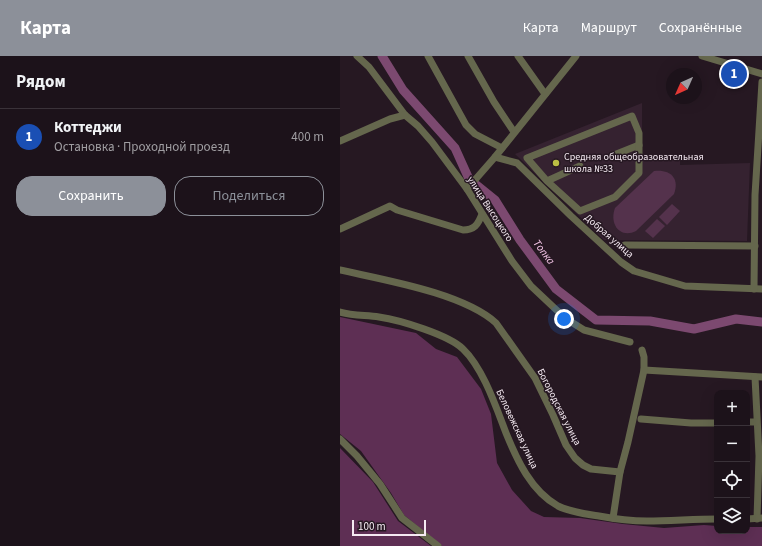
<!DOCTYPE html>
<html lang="ru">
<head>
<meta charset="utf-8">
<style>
  :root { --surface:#1c121a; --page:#251b23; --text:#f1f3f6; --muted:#a09ea2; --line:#3a3239; --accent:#8c9099 }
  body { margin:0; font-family:"Source Sans 3",sans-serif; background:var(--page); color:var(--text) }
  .controls { position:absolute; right:12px; bottom:12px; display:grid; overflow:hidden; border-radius:8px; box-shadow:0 4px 16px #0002 }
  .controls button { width:36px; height:36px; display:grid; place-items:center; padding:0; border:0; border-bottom:1px solid var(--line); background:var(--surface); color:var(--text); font:20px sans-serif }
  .compass { position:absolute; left:326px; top:12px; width:36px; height:36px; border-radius:50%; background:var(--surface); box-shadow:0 4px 16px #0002; rotate:225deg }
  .scale { position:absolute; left:12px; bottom:10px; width:74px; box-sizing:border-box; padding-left:4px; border:2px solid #f5eaf2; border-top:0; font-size:11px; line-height:14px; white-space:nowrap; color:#f5eaf2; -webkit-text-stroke:3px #261822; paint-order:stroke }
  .you { position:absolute; left:224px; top:263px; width:14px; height:14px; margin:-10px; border:3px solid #fff; border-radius:50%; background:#1a73e8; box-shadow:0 0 0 6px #1a73e833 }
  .badge { display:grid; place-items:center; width:26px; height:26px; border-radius:50%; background:var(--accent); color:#fff; font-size:13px; font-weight:700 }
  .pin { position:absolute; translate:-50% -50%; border:2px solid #fff; box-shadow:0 1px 4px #0006 }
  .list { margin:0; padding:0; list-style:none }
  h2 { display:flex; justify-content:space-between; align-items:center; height:52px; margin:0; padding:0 16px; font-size:17px }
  h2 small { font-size:13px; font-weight:400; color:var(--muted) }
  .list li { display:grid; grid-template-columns:26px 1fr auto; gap:12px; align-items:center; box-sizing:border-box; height:56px; padding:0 16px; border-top:1px solid var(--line) }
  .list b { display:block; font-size:15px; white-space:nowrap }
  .list p { margin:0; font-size:13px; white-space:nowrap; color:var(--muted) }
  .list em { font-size:13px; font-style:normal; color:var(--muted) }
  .actions { display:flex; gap:8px; padding:12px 16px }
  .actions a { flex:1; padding:9px 0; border:1px solid var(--accent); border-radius:16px; text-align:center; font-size:14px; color:var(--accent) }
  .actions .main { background:var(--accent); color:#fff }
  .icon { flex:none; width:22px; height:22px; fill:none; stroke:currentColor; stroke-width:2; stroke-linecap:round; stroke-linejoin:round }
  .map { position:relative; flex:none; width:422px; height:490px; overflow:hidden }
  header { display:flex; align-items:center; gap:24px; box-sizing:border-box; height:56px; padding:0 20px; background:var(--accent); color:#fff }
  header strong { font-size:19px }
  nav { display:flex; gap:22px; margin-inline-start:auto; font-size:14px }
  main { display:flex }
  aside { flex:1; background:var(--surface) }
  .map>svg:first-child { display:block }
  .built { fill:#352230 }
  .green { fill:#54324c }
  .forest { fill:#5e2f54 }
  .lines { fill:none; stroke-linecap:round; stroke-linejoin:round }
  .river { stroke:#7c4970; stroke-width:9 }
  .minor { stroke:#65674d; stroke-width:7 }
  .poi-dot { fill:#bcbf44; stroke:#261822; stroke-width:1.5 }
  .labels { text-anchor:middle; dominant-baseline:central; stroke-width:3; stroke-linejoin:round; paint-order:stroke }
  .poi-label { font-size:10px; fill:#f5eaf2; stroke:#261822; text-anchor:start }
  .street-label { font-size:10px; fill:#f5eaf2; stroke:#261822 }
  .water-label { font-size:11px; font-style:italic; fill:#f8c8eb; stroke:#261822 }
</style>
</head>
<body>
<header>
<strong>Карта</strong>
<nav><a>Карта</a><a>Маршрут</a><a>Сохранённые</a></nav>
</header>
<main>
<aside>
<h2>Рядом<small></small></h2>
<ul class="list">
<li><span class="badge" style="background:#1a4fb4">1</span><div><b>Коттеджи</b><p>Остановка · Проходной проезд</p></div><em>400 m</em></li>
</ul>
<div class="actions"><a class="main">Сохранить</a><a>Поделиться</a></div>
</aside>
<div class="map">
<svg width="422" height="490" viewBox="0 0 422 490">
  <rect width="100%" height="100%" fill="#261822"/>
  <polygon class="built" points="302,47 302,100 340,101 340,109 410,107 407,185 264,184 175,98"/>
  <g class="green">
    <path d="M314,115C330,113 340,122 334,138L296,175C280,183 269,168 275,152Z"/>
    <polygon points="332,148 340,155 327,169 319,161"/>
    <polygon points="317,163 325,170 313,182 305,175"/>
  </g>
  <g class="forest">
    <polygon points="0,261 76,277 96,293 117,301 141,333 151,358 157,407 172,434 191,455 204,461 240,462 283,468 324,472 364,469 377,470 377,475 407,475 407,471 422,471 422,490 102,490 64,459 51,437 21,395 0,378"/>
    <polygon points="0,392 33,426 58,465 91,490 0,490"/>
  </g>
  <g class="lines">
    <polyline class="river" points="42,0 63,34 115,92 129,123 155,144 180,184 216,233 256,264 310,265 354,273 396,263 422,266"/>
    <g class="minor">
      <polyline points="17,0 29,11 65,59 78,70 92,86 127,133 172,205 191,230 225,262 244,274 290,286"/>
      <polyline points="88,0 126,69 135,78 162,92"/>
      <polyline points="128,0 154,46 174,76"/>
      <polyline points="178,0 205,38"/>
      <polyline points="362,0 422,18"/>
      <polyline points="0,85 50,63 65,59"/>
      <polyline points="274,99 299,89"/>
      <polyline points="155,101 177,107 231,160 281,206 294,215 345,230 422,233"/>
      <polyline points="207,125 240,155 275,141 299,117 299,77 292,60 187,102 207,125 240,110"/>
      <polyline points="127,133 155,101 236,0"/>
      <path d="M0,173L50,150L57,154L123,174C134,174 138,169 142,158"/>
      <polyline points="285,189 415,190"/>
      <path d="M0,214C44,224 123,237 156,267L195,322L213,359L226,389L235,402L243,409L251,413L280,416"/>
      <polyline points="414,233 415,139 422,26"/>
      <path d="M0,256C13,260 26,259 39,261C60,264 109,279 123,293C143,312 156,351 166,377C177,404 191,435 218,450C230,456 246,458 259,460C275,463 291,465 307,465C330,465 354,463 377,463"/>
      <polyline points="304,314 422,321"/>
      <polyline points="415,321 419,400 417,463"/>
      <polyline points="301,363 351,367 377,367"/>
      <polyline points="407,366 416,366"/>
      <polyline points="0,383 17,400 40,428 62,462 98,490"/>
      <polyline points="273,462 280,416 288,386 304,314 304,301 302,294"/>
      <polyline points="407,463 422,462"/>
    </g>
  </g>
  <circle class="poi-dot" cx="216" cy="107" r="4"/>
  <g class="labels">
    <g class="poi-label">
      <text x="224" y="101">Средняя общеобразовательная<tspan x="224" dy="12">школа №33</tspan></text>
    </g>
    <g class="street-label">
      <text transform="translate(150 153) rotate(57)">улица Высоцкого</text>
      <text transform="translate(269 180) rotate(41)">Добрая улица</text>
      <text transform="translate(219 351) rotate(63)">Богородская улица</text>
      <text transform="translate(177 373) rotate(65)">Беловежская улица</text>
    </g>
    <g class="water-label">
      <text transform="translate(204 196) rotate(53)">Топка</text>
    </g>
  </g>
</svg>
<div class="controls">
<button>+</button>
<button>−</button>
<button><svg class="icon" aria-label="locate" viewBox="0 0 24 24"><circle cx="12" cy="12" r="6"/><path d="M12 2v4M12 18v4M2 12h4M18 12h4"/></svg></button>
<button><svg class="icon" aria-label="layers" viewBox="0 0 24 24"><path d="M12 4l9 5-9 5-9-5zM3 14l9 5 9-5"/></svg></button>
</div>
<svg class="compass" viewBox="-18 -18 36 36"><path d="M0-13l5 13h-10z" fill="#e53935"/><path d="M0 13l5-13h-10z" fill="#a09ea2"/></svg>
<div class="scale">100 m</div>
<div class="you"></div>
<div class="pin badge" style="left:394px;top:18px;background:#1a4fb4">1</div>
</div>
</main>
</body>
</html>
